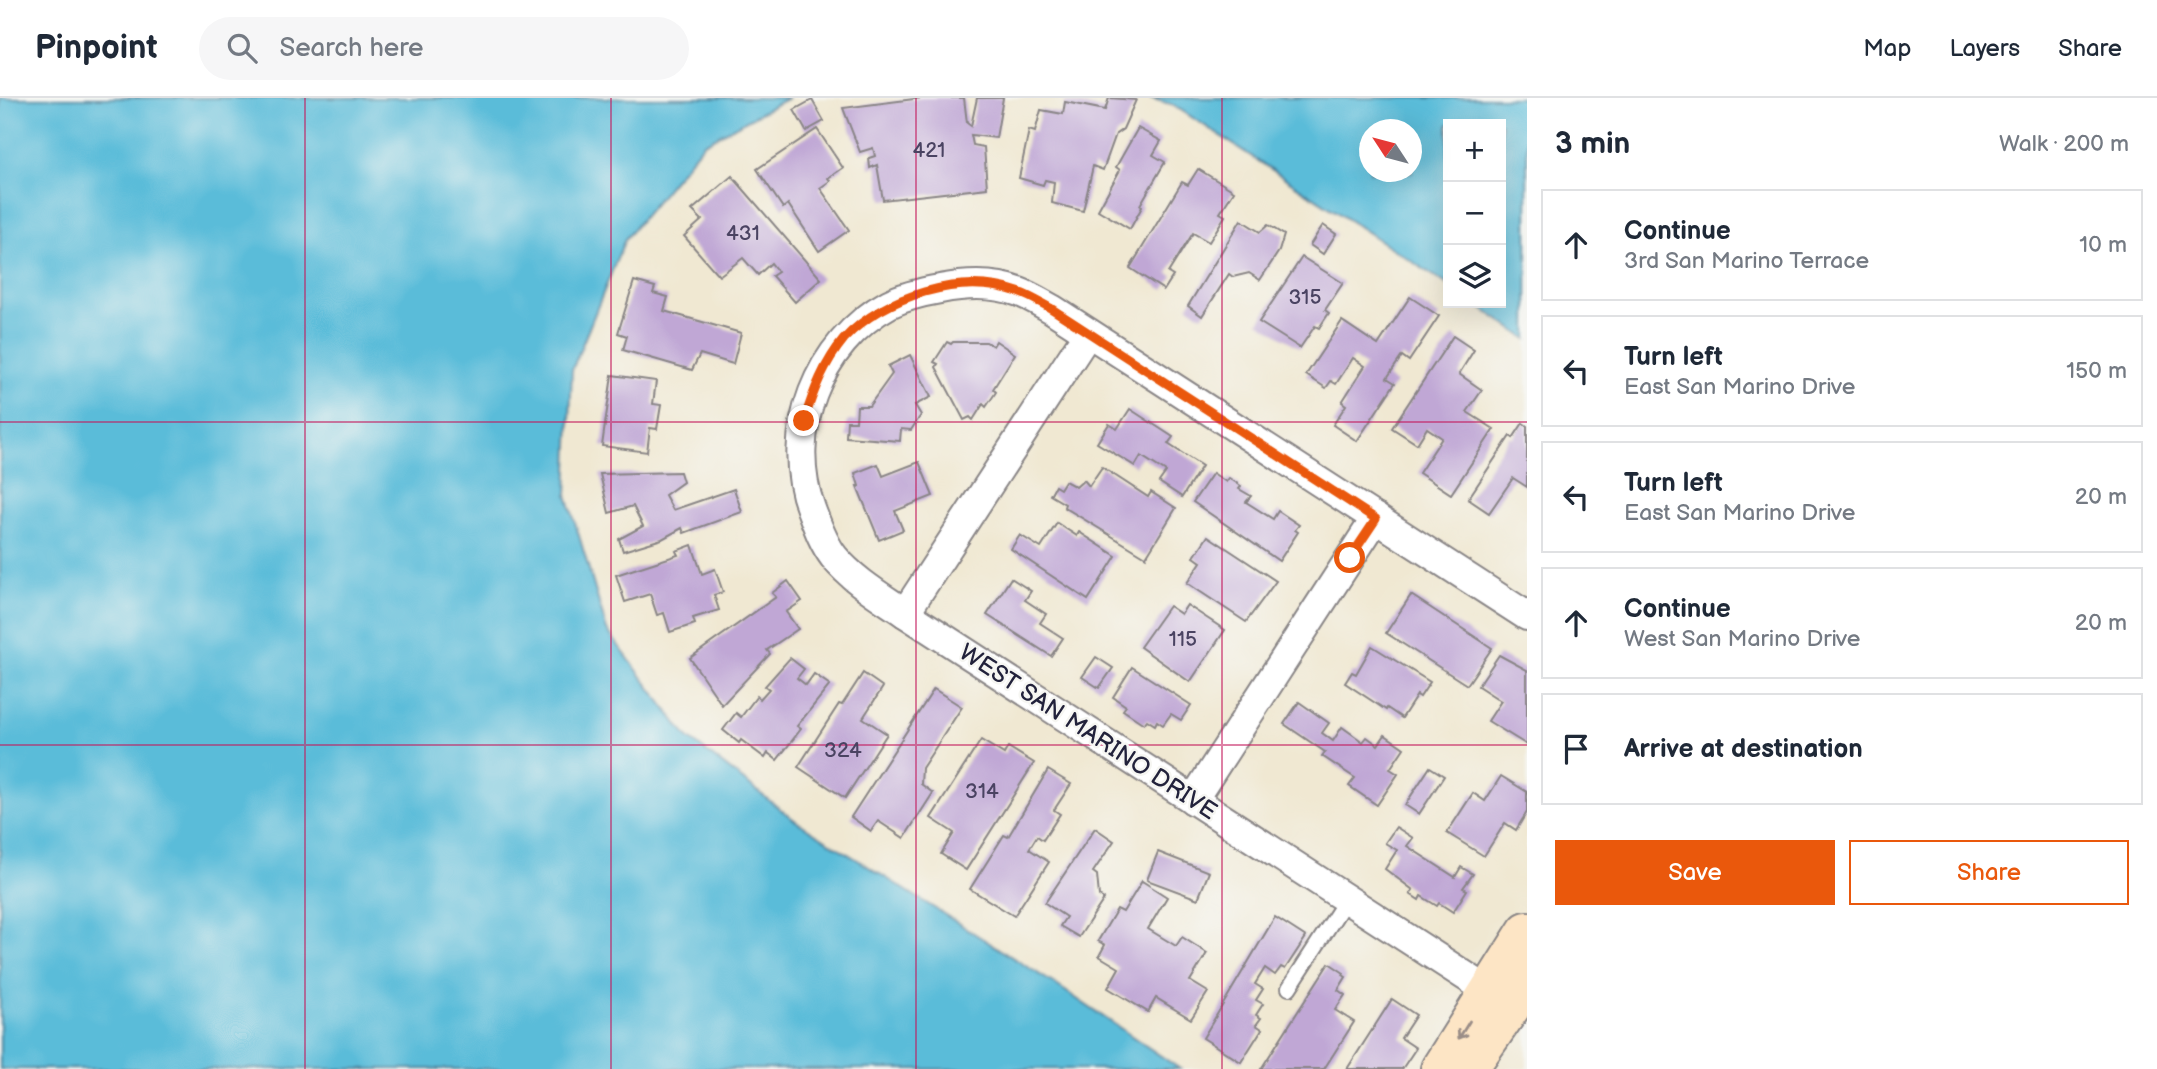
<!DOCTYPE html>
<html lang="en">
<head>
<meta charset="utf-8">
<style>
  :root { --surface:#fff; --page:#f6f6f7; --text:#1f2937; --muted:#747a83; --line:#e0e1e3; --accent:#ea580c }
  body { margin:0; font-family:"Balsamiq Sans",sans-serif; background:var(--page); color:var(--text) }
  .controls { position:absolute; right:21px; top:21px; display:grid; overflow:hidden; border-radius:0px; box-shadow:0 7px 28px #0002 }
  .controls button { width:63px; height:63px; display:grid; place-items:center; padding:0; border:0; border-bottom:2px solid var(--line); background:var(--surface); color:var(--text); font:35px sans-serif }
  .compass { position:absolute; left:1359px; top:21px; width:63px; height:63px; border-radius:50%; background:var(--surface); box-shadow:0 7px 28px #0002; rotate:306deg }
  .stop { position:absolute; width:21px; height:21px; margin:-16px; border:5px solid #ea580c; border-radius:50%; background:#fff }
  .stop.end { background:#ea580c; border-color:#fff; box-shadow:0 2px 7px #0008 }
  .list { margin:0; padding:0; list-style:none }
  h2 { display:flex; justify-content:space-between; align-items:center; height:91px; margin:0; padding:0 28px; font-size:30px }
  h2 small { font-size:23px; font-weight:400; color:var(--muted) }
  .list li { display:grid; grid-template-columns:46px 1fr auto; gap:21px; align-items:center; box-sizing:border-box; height:112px; margin:0 14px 14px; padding:0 14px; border:2px solid var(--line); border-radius:0px }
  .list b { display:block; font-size:26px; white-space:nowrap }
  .list p { margin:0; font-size:23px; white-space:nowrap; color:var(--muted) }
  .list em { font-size:23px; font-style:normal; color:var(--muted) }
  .actions { display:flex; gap:14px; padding:21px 28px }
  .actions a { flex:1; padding:16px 0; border:2px solid var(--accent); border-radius:0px; text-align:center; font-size:24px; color:var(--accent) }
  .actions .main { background:var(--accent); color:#fff }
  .icon { flex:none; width:38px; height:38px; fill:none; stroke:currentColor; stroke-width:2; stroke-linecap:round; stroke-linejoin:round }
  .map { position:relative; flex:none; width:1527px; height:971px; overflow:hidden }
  header { display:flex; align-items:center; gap:42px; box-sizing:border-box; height:98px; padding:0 35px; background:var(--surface); border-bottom:2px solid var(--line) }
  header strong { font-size:33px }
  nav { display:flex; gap:38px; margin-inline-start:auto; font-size:24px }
  .search { width:490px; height:63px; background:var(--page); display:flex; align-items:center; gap:18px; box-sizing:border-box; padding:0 24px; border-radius:38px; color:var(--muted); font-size:26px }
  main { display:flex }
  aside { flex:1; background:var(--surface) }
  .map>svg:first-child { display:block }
  .water { fill:#5abcd9; stroke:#3e6f8a; stroke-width:2; fill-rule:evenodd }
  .building { fill:#c0a7d5 }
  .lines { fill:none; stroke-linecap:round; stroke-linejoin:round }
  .service-casing { stroke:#898586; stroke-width:18 }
  .minor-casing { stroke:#898586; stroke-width:32 }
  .secondary-casing { stroke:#898586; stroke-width:42 }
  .service { stroke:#fff; stroke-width:14 }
  .minor { stroke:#fff; stroke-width:28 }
  .secondary { stroke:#fde5c5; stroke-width:38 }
  .oneway { stroke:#9a8d87 }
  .route { stroke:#ea580c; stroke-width:9 }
  .grid { fill:none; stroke:#c2185b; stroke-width:2; stroke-opacity:0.55 }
  .labels { text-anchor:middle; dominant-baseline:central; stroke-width:5; stroke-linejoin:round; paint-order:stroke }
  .number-label { font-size:21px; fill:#4a4362 }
  .street-label { font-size:24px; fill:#22223b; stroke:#f6f6f2 }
</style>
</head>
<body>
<header>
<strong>Pinpoint</strong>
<div class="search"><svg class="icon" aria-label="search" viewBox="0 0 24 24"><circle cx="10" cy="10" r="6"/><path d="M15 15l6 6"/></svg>Search here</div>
<nav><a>Map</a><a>Layers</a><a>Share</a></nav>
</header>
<main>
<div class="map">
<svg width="1527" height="971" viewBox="0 0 1527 971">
  <rect width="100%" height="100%" fill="#f6f6f2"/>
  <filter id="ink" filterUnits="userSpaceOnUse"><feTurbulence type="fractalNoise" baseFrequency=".0143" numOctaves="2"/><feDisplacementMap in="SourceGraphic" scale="14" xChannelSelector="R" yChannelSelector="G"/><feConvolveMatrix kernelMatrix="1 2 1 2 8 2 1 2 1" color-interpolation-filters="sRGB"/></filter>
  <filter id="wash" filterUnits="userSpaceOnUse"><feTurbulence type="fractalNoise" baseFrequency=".00686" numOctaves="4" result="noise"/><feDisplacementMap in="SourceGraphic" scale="28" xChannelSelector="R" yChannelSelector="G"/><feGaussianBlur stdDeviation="1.57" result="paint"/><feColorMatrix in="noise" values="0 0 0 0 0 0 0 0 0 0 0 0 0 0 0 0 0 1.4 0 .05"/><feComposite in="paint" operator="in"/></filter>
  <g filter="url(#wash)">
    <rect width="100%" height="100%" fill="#f0e8d2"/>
    <g class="water">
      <polygon points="0,0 788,0 704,45 625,141 572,272 567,397 607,532 687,639 796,723 1061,890 1180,971 0,971"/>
      <path d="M1150,0H1527V241L1474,205H1501V26H1448V187L1173,7ZM1370,32H1412V74H1370Z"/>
    </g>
    <g id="blocks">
      <g class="building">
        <polygon points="922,0 964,0 967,25 971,28 977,0 1003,0 996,40 971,37 973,47 984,49 987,90 883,102 877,67 870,70 869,60 875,58 873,50 860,54 843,10"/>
        <polygon points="1109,0 1136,2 1123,31 1116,36 1103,72 1093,68 1083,113 1052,105 1054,84 1045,82 1043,87 1019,80 1029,32 1035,34 1041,12 1063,16 1065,4 1105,12"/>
        <polygon points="812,2 824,23 806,33 794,12"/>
        <polygon points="1138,30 1161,43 1153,57 1165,64 1140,107 1142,109 1130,131 1098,112 1120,72 1116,69"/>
        <polygon points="817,31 843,70 828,80 830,83 820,90 849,132 819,153 788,106 783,110 757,71"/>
        <polygon points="1198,71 1234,93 1220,115 1225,118 1209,144 1193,135 1168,175 1173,178 1164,192 1130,170 1182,84 1188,87"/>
        <polygon points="732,78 821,181 795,204 772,178 778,174 771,165 758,177 743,160 719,178 684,138 702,122 692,112"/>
        <polygon points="1241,122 1260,134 1268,127 1284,137 1279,153 1260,182 1249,175 1233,179 1229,176 1202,218 1188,208"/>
        <polygon points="1323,127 1336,136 1323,156 1310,147"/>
        <polygon points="1302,159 1343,185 1325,212 1329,215 1319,230 1315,228 1300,250 1259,224"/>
        <polygon points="634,183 655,189 653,195 668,199 664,213 741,235 733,266 700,256 692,272 623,252 627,238 618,235"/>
        <polygon points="1410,199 1439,218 1409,263 1402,258 1387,280 1395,285 1357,343 1333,327 1346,307 1342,304 1365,268 1353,260 1336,286 1331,283 1326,290 1306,277 1342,223 1378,247"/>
        <polygon points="1453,238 1474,252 1459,276 1482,292 1467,314 1494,331 1451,396 1419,375 1442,340 1427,330 1417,346 1392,330"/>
        <polygon points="996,243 1015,256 993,291 996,294 986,309 983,306 973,322 970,319 964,322 936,269 938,266 934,264 947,244 951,246 953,244 986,244 993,248"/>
        <polygon points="910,257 931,299 915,307 921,317 911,332 901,331 900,343 846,339 847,323 856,323 857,308 869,308 892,276 888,268"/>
        <polygon points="612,277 656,283 653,306 661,307 657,331 650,330 647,354 602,348"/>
        <polygon points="1130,311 1173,339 1168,346 1202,368 1182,399 1159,384 1166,374 1141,358 1135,368 1097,345 1109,326 1117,331"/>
        <polygon points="1523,325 1527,328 1527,389 1513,380 1489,415 1468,401 1510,338 1513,340"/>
        <polygon points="919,364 933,398 895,413 903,432 879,442 857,388 859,388 855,375 878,366 883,378"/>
        <polygon points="1102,369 1148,399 1151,394 1176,410 1146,459 1064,409 1065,406 1050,397 1055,388 1060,391 1065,383 1076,389 1084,382 1089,388"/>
        <polygon points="680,374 683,384 665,397 673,412 734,391 742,414 684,435 682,430 662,441 623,453 619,441 643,428 633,408 609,415 600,376"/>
        <polygon points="1213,375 1226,384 1229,380 1241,388 1239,391 1251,398 1246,404 1273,421 1278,413 1299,427 1295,432 1298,434 1279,463 1193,404"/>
        <polygon points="1057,425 1077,438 1079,434 1116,458 1088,502 1011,451 1020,437 1041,450"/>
        <polygon points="1208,438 1276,483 1246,524 1187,485 1201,464 1194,459"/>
        <polygon points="692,447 702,476 715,471 723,494 714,497 719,512 693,520 695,526 670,534 664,515 657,517 650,496 625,504 616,477 678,457 676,453"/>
        <polygon points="1011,480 1031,493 1025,502 1046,516 1040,525 1063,540 1051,558 987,517"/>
        <polygon points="788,483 802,503 786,514 798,531 767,552 770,556 722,607 690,560 776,499 772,495"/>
        <polygon points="1411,497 1492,550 1467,587 1386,535"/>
        <polygon points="1187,507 1225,532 1190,584 1140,549 1169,508 1181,516"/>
        <polygon points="1372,548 1430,584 1420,599 1417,597 1402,620 1387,610 1386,612 1345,585 1352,574 1356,576"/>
        <polygon points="1499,557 1527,572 1527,647 1488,623 1501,603 1478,588"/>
        <polygon points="1096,559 1113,570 1099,590 1082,579"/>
        <polygon points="790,560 804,571 797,580 806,587 814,576 830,587 797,628 801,631 777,662 768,655 765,660 741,642 739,645 723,632 736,615 741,619 757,598 760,601 769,591 765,588"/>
        <polygon points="1132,569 1191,607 1181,622 1171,616 1163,627 1157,623 1155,627 1147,622 1144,626 1123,612 1126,608 1113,599"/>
        <polygon points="863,575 883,589 863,620 887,636 845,700 798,669 839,606 842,607"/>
        <polygon points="934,591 962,609 922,670 921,686 933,695 904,740 878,723 871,733 851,719"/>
        <polygon points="1299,604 1329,625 1322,635 1333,643 1342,629 1363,644 1367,639 1378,647 1385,637 1404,650 1390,671 1398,676 1377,707 1349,688 1355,680 1322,658 1325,654 1284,626"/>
        <polygon points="981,642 1004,656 1008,649 1034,665 966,772 941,756 954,735 931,720"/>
        <polygon points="1430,669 1444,678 1419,716 1405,707"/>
        <polygon points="1048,672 1071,686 1054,712 1060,716 1043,742 1037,738 1029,751 1049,764 1014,818 970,791 1004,737 1008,739"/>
        <polygon points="1501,678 1527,694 1527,714 1516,732 1505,725 1484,758 1447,735 1473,695 1485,703"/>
        <polygon points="1396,729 1413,740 1407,748 1455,779 1461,769 1473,776 1463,790 1467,792 1453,814 1439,805 1437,808 1421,798 1419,802 1410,796 1413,792 1385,771 1397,752 1385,745"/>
        <polygon points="1095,730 1114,743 1093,774 1097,777 1099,798 1104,801 1079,839 1060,828 1066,819 1045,805"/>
        <polygon points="1158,754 1209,774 1198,801 1147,782"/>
        <polygon points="1142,783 1167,799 1148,831 1176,848 1182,839 1207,855 1190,883 1208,894 1191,921 1156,900 1148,914 1108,890 1119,870 1099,858 1105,847 1098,843 1117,811 1123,814"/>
        <polygon points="1275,819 1306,839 1285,871 1281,869 1275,877 1265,870 1255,886 1263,891 1256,902 1263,906 1256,917 1261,920 1256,927 1262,931 1241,964 1203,940"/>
        <polygon points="1329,865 1344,875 1343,877 1346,879 1338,892 1345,897 1335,912 1354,924 1324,971 1261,971"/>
        <polygon points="1392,901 1416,917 1401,940 1416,950 1402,971 1347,971"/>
      </g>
    </g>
  </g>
  <g filter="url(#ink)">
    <use href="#blocks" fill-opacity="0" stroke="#898586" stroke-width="2"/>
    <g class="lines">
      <g class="service-casing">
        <polyline id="service" points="1289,890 1346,802"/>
      </g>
      <g class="minor-casing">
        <g id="minor">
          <polyline points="905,515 1088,235"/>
          <polyline points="1193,702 1376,420"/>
          <path d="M1504,903L905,515C880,498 853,482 834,459C823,445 817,427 811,411C783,335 818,245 889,206C905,198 923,194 940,191C965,186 995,185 1019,194C1030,198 1041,205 1052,211L1527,518"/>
        </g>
      </g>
      <g class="secondary-casing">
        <g id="secondary">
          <polyline points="1440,971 1527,833"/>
          <polyline points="1468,971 1527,886"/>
        </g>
      </g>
      <use href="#service" class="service"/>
      <use href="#minor" class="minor"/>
      <use href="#secondary" class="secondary"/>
    </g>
    <defs><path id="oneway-shaft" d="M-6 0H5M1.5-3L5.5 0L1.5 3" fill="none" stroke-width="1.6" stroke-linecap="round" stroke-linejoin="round" transform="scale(1.75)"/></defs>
    <use class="oneway" href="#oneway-shaft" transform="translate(1464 932) rotate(122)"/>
  </g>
  <g class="lines" filter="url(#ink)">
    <path class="route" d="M804,323C813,294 824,265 844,241C884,198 961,174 1018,194C1030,198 1041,205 1052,211L1376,421L1350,460"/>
  </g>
  <path class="grid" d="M305,0V971M611,0V971M916,0V971M1222,0V971M0,324H1527M0,647H1527"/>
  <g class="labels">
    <g class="number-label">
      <text x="929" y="52">421</text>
      <text x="743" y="135">431</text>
      <text x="1305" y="199">315</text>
      <text x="1183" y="541">115</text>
      <text x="843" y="652">324</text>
      <text x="982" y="693">314</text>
    </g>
    <g class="street-label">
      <text transform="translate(1088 634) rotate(33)">WEST SAN MARINO DRIVE</text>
    </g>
  </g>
</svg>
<div class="controls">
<button>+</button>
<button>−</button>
<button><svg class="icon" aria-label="layers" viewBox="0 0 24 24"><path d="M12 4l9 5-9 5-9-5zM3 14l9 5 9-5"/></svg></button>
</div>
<svg class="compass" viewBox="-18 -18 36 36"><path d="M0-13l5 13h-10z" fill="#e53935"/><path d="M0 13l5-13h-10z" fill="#747a83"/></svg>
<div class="stop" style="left:1350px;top:460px"></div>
<div class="stop end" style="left:804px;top:323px"></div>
</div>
<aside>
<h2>3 min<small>Walk · 200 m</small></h2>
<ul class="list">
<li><svg class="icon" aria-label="ahead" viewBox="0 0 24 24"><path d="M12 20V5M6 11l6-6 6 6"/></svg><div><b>Continue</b><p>3rd San Marino Terrace</p></div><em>10 m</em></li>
<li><svg class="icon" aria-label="left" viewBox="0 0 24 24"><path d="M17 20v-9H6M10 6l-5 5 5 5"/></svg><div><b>Turn left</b><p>East San Marino Drive</p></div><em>150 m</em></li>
<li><svg class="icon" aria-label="left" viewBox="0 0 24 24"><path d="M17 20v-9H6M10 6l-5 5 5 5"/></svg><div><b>Turn left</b><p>East San Marino Drive</p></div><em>20 m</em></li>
<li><svg class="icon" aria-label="ahead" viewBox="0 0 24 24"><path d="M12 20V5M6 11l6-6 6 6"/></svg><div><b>Continue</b><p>West San Marino Drive</p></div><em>20 m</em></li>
<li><svg class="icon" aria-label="arrive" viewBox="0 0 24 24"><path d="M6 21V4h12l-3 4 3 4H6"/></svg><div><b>Arrive at destination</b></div></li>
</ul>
<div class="actions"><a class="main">Save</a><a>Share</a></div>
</aside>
</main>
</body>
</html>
